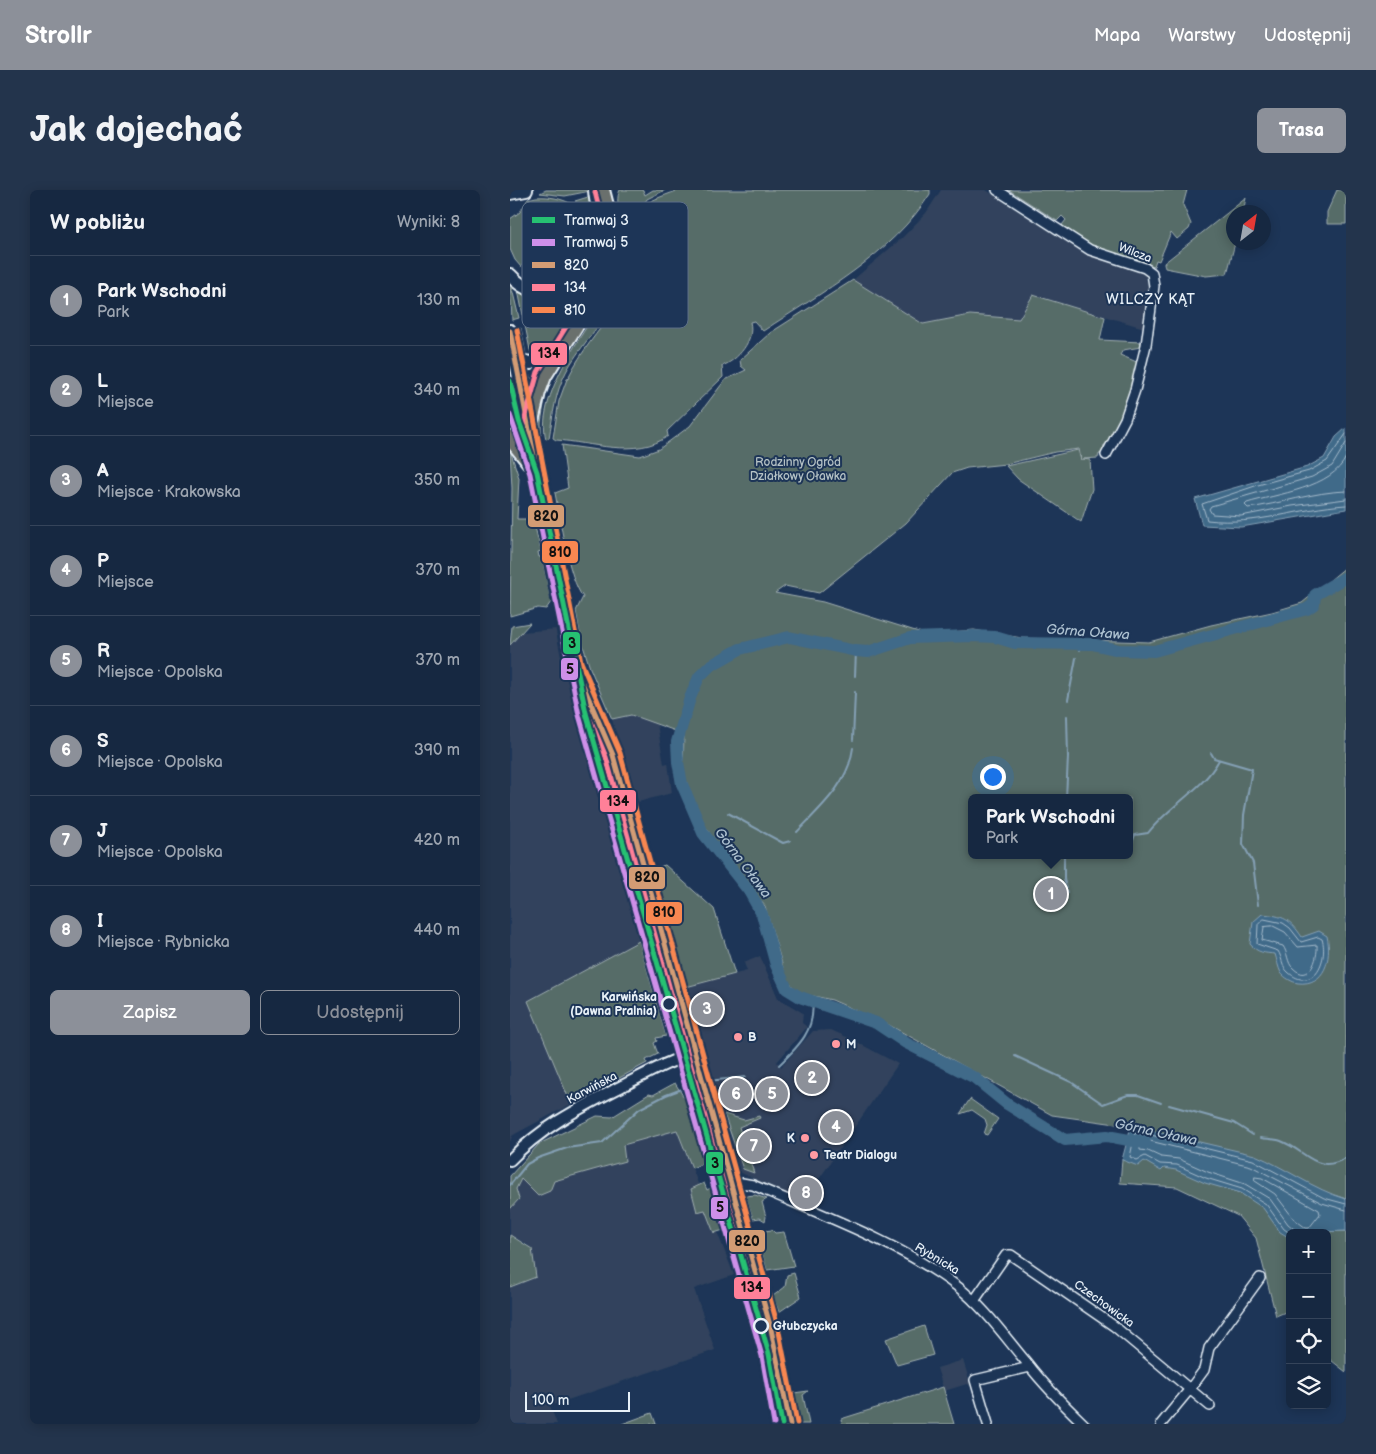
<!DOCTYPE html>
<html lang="pl">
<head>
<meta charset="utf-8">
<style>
  :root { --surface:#162841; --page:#23344c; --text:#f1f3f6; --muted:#9ea6b1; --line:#35445a; --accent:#8c9099 }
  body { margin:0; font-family:"Balsamiq Sans",sans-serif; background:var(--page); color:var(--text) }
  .controls { position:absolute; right:15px; bottom:15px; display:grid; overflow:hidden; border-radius:8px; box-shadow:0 2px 12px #0003 }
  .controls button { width:45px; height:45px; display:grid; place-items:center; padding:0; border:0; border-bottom:1px solid var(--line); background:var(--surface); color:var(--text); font:25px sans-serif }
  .compass { position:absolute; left:716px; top:15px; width:45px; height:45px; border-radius:50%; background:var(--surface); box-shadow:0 2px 12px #0003; rotate:31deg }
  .scale { position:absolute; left:15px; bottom:12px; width:105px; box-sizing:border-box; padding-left:5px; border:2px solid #e8f1f8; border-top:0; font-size:14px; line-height:18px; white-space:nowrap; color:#e8f1f8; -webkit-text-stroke:4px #1d3557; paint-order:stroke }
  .you { position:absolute; left:482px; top:586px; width:18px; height:18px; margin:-12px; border:4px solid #fff; border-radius:50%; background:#1a73e8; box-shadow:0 0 0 8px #1a73e833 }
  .badge { display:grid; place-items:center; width:32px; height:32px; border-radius:50%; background:var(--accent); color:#fff; font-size:16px; font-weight:700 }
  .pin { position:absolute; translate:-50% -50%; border:2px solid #fff; box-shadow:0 1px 5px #0006 }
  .popup { position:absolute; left:458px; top:604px; width:165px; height:65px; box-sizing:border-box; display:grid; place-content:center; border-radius:8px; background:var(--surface); filter:drop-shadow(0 1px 4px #0005); font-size:16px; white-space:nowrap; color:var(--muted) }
  .popup b { font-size:19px; color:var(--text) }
  .popup::after { content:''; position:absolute; left:50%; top:100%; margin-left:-10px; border:10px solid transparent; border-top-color:var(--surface) }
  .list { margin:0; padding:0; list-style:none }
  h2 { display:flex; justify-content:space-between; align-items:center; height:65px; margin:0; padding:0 20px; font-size:21px }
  h2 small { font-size:16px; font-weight:400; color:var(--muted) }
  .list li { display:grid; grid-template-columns:32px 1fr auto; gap:15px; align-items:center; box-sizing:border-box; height:90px; padding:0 20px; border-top:1px solid var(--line) }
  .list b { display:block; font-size:19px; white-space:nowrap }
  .list p { margin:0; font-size:16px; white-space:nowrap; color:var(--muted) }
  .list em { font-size:16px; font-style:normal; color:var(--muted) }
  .actions { display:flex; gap:10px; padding:15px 20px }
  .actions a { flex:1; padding:11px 0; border:1px solid var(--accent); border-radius:8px; text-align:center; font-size:18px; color:var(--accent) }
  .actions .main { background:var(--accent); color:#fff }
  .icon { flex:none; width:28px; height:28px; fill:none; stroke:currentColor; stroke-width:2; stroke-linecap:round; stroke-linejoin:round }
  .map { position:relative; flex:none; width:836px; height:1234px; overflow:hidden; border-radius:8px }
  header { display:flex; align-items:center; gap:30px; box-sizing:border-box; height:70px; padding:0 25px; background:var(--accent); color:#fff }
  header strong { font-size:24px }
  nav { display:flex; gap:28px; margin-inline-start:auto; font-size:18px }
  .intro { display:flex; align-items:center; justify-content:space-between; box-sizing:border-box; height:120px; padding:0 30px }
  h1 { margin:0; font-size:35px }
  .button { padding:12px 22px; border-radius:8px; background:var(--accent); color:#fff; font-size:18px; font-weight:700 }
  main { display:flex; gap:30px; padding:0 30px }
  aside { flex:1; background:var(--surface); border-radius:8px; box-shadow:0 2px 12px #0003 }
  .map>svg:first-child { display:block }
  .built { fill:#31435d }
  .green { fill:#576c67; stroke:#a0aeb0; fill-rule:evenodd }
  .water { fill:#416a89; stroke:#84a0b5 }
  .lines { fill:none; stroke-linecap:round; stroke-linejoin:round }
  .shore { stroke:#a5bbcc; stroke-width:1 }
  .stream { stroke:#84a0b5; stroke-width:2 }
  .river { stroke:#416a89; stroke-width:12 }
  .minor-casing { stroke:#e8f1f8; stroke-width:12 }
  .tertiary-casing { stroke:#e8f1f8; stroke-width:14 }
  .secondary-casing { stroke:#e8f1f8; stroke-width:16 }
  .primary-casing { stroke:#e8f1f8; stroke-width:18 }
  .minor { stroke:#1d3557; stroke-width:9 }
  .tertiary { stroke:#1d3557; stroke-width:10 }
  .secondary { stroke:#1d3557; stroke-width:12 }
  .primary { stroke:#6b706d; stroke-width:14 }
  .bus-1-casing { stroke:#1d3557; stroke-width:9 }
  .bus-2-casing { stroke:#1d3557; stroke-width:9 }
  .bus-3-casing { stroke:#1d3557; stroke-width:9 }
  .bus-1 { stroke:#d39c74; stroke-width:5 }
  .bus-2 { stroke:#ff8098; stroke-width:5 }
  .bus-3 { stroke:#f88751; stroke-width:5 }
  .tram-1-casing { stroke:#1d3557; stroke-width:9 }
  .tram-2-casing { stroke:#1d3557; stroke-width:9 }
  .tram-1 { stroke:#26c172; stroke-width:5 }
  .tram-2 { stroke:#ce8fe9; stroke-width:5 }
  .stop-dot { fill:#1d3557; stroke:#e8f1f8; stroke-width:2.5 }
  .poi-dot { fill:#ff9aa2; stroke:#1d3557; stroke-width:2 }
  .labels { text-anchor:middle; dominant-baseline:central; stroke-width:4; stroke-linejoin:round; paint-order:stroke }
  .street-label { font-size:12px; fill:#e8f1f8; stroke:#1d3557 }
  .park-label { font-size:12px; fill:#b5c2c5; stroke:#1d3557 }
  .stop-label { font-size:12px; font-weight:bold; fill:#e8f1f8; stroke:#1d3557; text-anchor:end }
  .poi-label { font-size:12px; font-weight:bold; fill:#e8f1f8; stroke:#1d3557; text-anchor:start }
  .neighbourhood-label { font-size:14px; letter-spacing:1px; fill:#e8f1f8; stroke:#1d3557 }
  .water-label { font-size:14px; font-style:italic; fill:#aec2d1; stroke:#1d3557 }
  .key { fill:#1d3557; stroke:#5a6d87; stroke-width:1 }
  .key-label { font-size:14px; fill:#e8f1f8 }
  .line-badge { stroke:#1d3557; stroke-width:2 }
  .pale-badge-label { font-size:14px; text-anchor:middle; font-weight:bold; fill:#111 }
</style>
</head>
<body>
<header>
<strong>Strollr</strong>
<nav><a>Mapa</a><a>Warstwy</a><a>Udostępnij</a></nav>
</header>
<div class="intro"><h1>Jak dojechać</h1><a class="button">Trasa</a></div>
<main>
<aside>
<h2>W pobliżu<small>Wyniki: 8</small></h2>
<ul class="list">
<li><span class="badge">1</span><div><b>Park Wschodni</b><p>Park</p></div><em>130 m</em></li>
<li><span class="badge">2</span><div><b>L</b><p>Miejsce</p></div><em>340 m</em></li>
<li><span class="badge">3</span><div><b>A</b><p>Miejsce · Krakowska</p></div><em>350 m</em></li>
<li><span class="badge">4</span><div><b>P</b><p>Miejsce</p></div><em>370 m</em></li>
<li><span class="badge">5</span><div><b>R</b><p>Miejsce · Opolska</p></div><em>370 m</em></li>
<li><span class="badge">6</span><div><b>S</b><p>Miejsce · Opolska</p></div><em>390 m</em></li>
<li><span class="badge">7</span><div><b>J</b><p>Miejsce · Opolska</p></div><em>420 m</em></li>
<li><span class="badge">8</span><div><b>I</b><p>Miejsce · Rybnicka</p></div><em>440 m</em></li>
</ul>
<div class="actions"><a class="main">Zapisz</a><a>Udostępnij</a></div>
</aside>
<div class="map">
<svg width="836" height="1234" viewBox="0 0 836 1234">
  <rect width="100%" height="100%" fill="#1d3557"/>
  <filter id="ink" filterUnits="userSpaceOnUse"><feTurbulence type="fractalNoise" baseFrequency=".02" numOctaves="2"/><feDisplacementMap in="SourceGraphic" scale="10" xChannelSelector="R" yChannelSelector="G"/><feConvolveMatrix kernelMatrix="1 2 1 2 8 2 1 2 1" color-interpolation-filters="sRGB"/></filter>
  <g filter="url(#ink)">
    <g class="built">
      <polygon points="431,0 476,0 571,61 630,81 636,86 639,101 634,138 523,105 509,129 460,125 413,134 343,90 392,48 416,23"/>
      <polygon points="47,439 64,520 129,751 18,811 61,914 5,944 2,946 0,952 0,455 12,442"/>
      <polygon points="121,525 147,534 154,574 158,573 162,603 124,613 102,529"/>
      <polygon points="250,766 268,808 293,823 292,833 297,837 267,872 271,877 303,841 321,840 339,848 388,874 294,1011 227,981 176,797 237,781 234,773"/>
      <polygon points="167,940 224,1085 184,1099 205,1160 40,1216 47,1234 0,1234 0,1097 26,1087 18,1055 0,1045 0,1000 8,987 42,975"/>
      <polygon points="453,1170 461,1196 457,1194 434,1201 427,1178"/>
    </g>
    <g class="green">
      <polygon points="36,0 80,0 80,1 55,6 30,3"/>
      <path d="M110,0H133L135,5L143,0H155L137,9L127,25L118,28V31L126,32C146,83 77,141 56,182C45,203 43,225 39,248L36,249C24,204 83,130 106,92C112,79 116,65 115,50C115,35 103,14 110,0Z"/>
      <path d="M169,0H420V4C381,65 312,102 253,141L244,131L240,132C245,150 228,170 212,176L213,187L157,241L158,246C127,269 80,252 46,250L43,248L49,211L57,189L60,188L59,186C83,138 127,106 135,54H132C134,9 127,16 169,0Z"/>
      <polygon points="499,0 677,0 673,15 681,34 679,39 667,49 661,42 649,71 646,70 644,76 585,57 554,38 552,35 556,30 552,26 547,31"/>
      <polygon points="827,0 836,0 836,34 817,34 817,22"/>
      <path d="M26,7C105,2 96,105 34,92C26,91 17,88 15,81C27,57 49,44 74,39L75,43L78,40L77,33C49,39 30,54 11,77L5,70L0,59V29L10,22L18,9Z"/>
      <path d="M78,7L80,8L91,56L84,78L69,94L40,102L12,92L14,88C76,124 115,45 65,11Z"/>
      <polygon points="736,8 733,22 724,22 725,53 717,84 696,86 655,78 654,73"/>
      <polygon points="96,76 43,160 25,169 20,160 8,100 39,110"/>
      <polygon points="0,90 9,128 2,130"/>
      <path d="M343,90L413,134L460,125L509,129L523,105L595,127L590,150L631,152V157L613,160L610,165L629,173L618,217L599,254L594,255L592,264H589L588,268L573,269L580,270L582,299L571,332L508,289L496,276L568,260L571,270L569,259L545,262L496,274L457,278L442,283L396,333L309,403L275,396L265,403L313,412L415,444L464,440L512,448L639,452L701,435L762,422L792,413L836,377V1009L620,942V936L542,925L379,835L322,810L290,803L277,791L255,716L221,674L193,633L173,583L174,544L121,525L102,529L80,478L71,449L66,421L73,407C58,388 50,328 45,303L58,298L52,255L130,266L149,259L180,236L215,190L236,180L231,176L230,170L260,143ZM462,608H620V665H462Z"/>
      <polygon points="3,137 11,138 17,170 11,169"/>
      <polygon points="12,177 18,177 20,187 28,193 21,218"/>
      <polygon points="37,196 31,233 32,284 25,241 26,226"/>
      <polygon points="0,260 9,288 7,329 23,329 31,361 28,362 29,367 32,367 41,412 36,419 28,418 0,426 2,298"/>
      <polygon points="20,433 0,455 2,436"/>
      <polygon points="155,675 204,719 225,784 176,797 143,679"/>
      <polygon points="129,751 156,846 146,848 147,851 144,853 148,864 136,870 137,873 61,914 18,811"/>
      <polygon points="165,893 180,917 196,972 182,978 167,940 113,955 115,971 44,991 40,1001 28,1006 11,989 6,999 9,1009 0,1019 0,986 29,954 87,926 102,927 139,904 143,905"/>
      <polygon points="460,909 488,929 477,945 474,944 477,935 475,929 462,920 450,924"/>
      <polygon points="214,924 234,930 249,926 250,928 229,937 244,983 233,979"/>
      <polygon points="618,953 814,1041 836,1041 836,1182 817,1167 817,1043 780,1043 780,1120 766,1126 746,1048 728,1026 667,997 610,993 612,970"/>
      <polygon points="194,993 197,1000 204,996 217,1039 204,1043 195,1020 187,1022 181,999"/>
      <polygon points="245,1005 257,1009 252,1012 256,1027 255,1031 250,1028 243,1029 236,1006"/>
      <polygon points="262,1040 265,1043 274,1042 284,1076 257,1080 246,1042"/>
      <polygon points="0,1045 22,1059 26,1087 0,1097"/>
      <polygon points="284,1083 291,1107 269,1122 263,1106 275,1097 277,1085"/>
      <polygon points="414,1136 423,1165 387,1175 376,1149"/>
      <polygon points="433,1197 444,1234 332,1234 331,1229"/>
      <polygon points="298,1201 293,1205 299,1234 290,1234 284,1203"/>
      <polygon points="142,1223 146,1234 112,1234"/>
    </g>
    <g class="water">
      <polygon points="836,238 836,319 731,337 692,335 685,309 797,277 814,268 826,247"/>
      <path d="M752,724C774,726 780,729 792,747L809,741L817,746C822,769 815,796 788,793C782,792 775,788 771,783C768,777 767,770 765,764C755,763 747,763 740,754L743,732Z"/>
      <path d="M621,936L745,965C776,978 803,999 836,1009V1041L780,1043V1048L770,1042L753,1018L730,1003L695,993L666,980L654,978L651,981L634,971L628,976L612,970Z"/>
    </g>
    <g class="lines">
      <g class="shore">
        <path d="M836,244L817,271L799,281L748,295L692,314L697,330C748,336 787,318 836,315"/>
        <polyline points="836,253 822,276 802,287 701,316 699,319 702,324 731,326 782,316 836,309"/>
        <path d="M836,267C823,298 766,304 737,313L735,315L738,318C770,314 803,302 836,301"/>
        <path d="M754,729L773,733L780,738L791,752L808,747L812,749C819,771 802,804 778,782C772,777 772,767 768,761L747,754L748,735Z"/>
        <path d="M763,736L775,742L788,757L807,755C808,768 800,795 783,778C777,773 778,763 773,756L752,750L754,737Z"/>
        <polygon points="745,987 752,988 809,1020 810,1024 799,1038 796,1038 784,1029 765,1004 745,991"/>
        <polyline points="780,1043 774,1039 756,1014 732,999 696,988 667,975 650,974 635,966 627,970 620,967 625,943 641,945 743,970 814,1008 836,1014"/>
        <polyline points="789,1043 778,1034 760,1009 735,994 698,982 669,969 651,967 638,961 630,960 630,951 640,951 741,976 812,1013 836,1020"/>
      </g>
      <g class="stream">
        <polyline points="570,460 572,454"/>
        <polyline points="345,486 346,461"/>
        <polyline points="558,510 566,468"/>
        <polyline points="343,550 345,502"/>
        <polyline points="701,563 704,568 742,579 734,625 733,654 743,673 748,715"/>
        <polyline points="556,608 558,567 557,526"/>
        <polyline points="218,623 273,653 280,651"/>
        <path d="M287,642C310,618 339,593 343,558"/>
        <path d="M620,658L625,645L638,643C659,615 692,601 709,570"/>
        <polyline points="554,665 554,689 557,703"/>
        <polyline points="505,866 561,892 593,914 618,905 628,905 651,913"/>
        <path d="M269,875C289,856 306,839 302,811"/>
        <polyline points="198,891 235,887"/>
        <polyline points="659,915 724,933 743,945"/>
        <path d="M751,948C757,949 765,949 771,951C797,961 806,985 836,968"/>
        <polyline points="0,995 17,974 28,968 57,958 92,953 129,919 156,905 188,893"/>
      </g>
      <polyline class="river" points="635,953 597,946 555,950 497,914 465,888 396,853 366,833 290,807 277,799 266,775 252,724 239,701 193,643 172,594 168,572 167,552 180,508 189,487 200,476 230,459 279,447 346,461 358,462 400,448 463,446 485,447 505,453 582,454 609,460 644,461 797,419 804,414 805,405 836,387"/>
      <g class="minor-casing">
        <g id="minor">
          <polyline points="487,0 580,60 635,78 642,83 644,96 636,155 625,200 615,229 596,265"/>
          <path d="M222,995L232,993L243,995C307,1023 393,1054 448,1097C475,1118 495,1147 517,1173C534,1195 554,1215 574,1234"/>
          <polyline points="464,1111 496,1065 501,1065 604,1136 700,1216"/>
          <polyline points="478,1234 465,1190 520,1177"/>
          <polyline points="651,1234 680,1199 694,1180 699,1158 750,1088"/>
        </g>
      </g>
      <g class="tertiary-casing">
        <path id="tertiary" d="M0,970C31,937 72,917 112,896C136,884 160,870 186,863"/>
      </g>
      <g class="secondary-casing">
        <g id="secondary">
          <polyline points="0,3 16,0"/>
          <path d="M0,85C28,117 84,110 93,65C98,43 86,21 85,0"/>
          <polyline points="0,141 19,239"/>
          <polyline points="0,170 21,173 46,165"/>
        </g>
      </g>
      <g class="primary-casing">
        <g id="primary">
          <polyline points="92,0 103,43 102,71 94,90 34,186 28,202 19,239 25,279 64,474 103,565 261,1139 280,1234"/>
          <polyline points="0,248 25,279"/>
        </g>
      </g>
      <use href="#minor" class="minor"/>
      <use href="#tertiary" class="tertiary"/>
      <use href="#secondary" class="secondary"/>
      <use href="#primary" class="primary"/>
      <g class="bus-1-casing">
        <polyline id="bus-1" points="0,141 64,474 103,565 261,1139 280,1234"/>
      </g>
      <g class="bus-2-casing">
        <path id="bus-2" d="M85,2C93,34 101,55 87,87L28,182L12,239L57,475L96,567L254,1141L272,1234"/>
      </g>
      <g class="bus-3-casing">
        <polyline id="bus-3" points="7,140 71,472 110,563 268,1137 287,1233"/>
      </g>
      <use href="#bus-1" class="bus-1"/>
      <use href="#bus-2" class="bus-2"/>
      <use href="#bus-3" class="bus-3"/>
      <g class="tram-1-casing">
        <polyline id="tram-1" points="0,191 9,231 27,282 76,523 259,1164 272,1234"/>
      </g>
      <g class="tram-2-casing">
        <polyline id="tram-2" points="0,225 20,284 69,525 252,1166 264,1234"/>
      </g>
      <use href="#tram-1" class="tram-1"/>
      <use href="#tram-2" class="tram-2"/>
    </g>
  </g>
  <g class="stop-dot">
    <circle cx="159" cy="814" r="7"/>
    <circle cx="251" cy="1136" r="7"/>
  </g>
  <g class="poi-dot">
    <circle cx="228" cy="847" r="5"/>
    <circle cx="326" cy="854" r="5"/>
    <circle cx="295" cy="948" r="5"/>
    <circle cx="304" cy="965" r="5"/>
  </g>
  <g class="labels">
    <g class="street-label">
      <text transform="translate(625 63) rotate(21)">Wilcza</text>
      <text transform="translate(82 898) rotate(-28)">Karwińska</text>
      <text transform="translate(427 1069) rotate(31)">Rybnicka</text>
      <text transform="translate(594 1114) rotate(36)">Czechowicka</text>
    </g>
    <g class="park-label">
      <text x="288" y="272">Rodzinny Ogród<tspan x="288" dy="14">Działkowy Oławka</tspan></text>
    </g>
    <g class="stop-label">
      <text x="147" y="807">Karwińska<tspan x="147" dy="14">(Dawna Pralnia)</tspan></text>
      <text x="263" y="1136" text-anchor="start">Głubczycka</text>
    </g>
    <g class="poi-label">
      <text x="238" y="847">B</text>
      <text x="336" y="854">M</text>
      <text x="285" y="948" text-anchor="end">K</text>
      <text x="314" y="965">Teatr Dialogu</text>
    </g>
    <g class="neighbourhood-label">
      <text x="641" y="109">WILCZY KĄT</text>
    </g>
    <g class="water-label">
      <text transform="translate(578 442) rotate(4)">Górna Oława</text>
      <text transform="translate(233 673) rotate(53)">Górna Oława</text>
      <text transform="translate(646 942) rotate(12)">Górna Oława</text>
    </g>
  </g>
  <rect x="12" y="12" width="166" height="126" rx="8" class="key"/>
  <rect x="22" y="27" width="23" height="6" fill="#26c172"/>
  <rect x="22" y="49" width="23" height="7" fill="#ce8fe9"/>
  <rect x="22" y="72" width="23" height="6" fill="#d39c74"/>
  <rect x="22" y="94" width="23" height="7" fill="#ff8098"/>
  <rect x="22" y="117" width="23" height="6" fill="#f88751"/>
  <g class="key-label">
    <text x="54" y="35">Tramwaj 3</text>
    <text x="54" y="57">Tramwaj 5</text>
    <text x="54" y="80">820</text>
    <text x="54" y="102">134</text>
    <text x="54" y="125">810</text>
  </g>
  <g class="line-badge">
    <rect x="20" y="152" width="38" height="24" rx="5" fill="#ff8098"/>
    <rect x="17" y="314" width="38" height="24" rx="5" fill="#d39c74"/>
    <rect x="31" y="350" width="38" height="24" rx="5" fill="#f88751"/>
    <rect x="52" y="441" width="19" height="24" rx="5" fill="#26c172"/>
    <rect x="50" y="467" width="19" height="24" rx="5" fill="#ce8fe9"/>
    <rect x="89" y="599" width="38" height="24" rx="5" fill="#ff8098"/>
    <rect x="118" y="676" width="38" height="24" rx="5" fill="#d39c74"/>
    <rect x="135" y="711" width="38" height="24" rx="5" fill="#f88751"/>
    <rect x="195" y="961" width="19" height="24" rx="5" fill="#26c172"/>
    <rect x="200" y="1006" width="19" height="24" rx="5" fill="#ce8fe9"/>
    <rect x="218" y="1039" width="38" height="24" rx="5" fill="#d39c74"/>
    <rect x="223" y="1086" width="38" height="24" rx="5" fill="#ff8098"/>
  </g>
  <g class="pale-badge-label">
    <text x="39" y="168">134</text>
    <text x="36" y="331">820</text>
    <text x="50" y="367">810</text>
    <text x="62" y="458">3</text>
    <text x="60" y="484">5</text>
    <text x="108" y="616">134</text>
    <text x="137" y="692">820</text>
    <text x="154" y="727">810</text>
    <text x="205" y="978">3</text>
    <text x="210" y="1022">5</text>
    <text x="237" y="1056">820</text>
    <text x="242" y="1102">134</text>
  </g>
</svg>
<div class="controls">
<button>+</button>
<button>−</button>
<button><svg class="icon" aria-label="locate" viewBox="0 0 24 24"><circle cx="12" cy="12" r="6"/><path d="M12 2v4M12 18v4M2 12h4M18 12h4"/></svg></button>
<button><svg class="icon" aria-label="layers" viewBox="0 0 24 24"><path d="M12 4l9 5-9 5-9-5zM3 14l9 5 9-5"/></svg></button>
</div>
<svg class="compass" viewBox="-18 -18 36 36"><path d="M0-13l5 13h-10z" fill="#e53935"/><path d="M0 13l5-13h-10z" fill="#9ea6b1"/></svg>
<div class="scale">100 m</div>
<div class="you"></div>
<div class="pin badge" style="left:541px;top:704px">1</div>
<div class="popup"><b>Park Wschodni</b>Park</div>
<div class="pin badge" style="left:302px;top:888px">2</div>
<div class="pin badge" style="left:197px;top:819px">3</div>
<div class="pin badge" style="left:326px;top:937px">4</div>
<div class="pin badge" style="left:262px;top:904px">5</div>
<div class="pin badge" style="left:226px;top:904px">6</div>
<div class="pin badge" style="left:244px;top:956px">7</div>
<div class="pin badge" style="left:296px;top:1003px">8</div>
</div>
</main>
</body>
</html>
